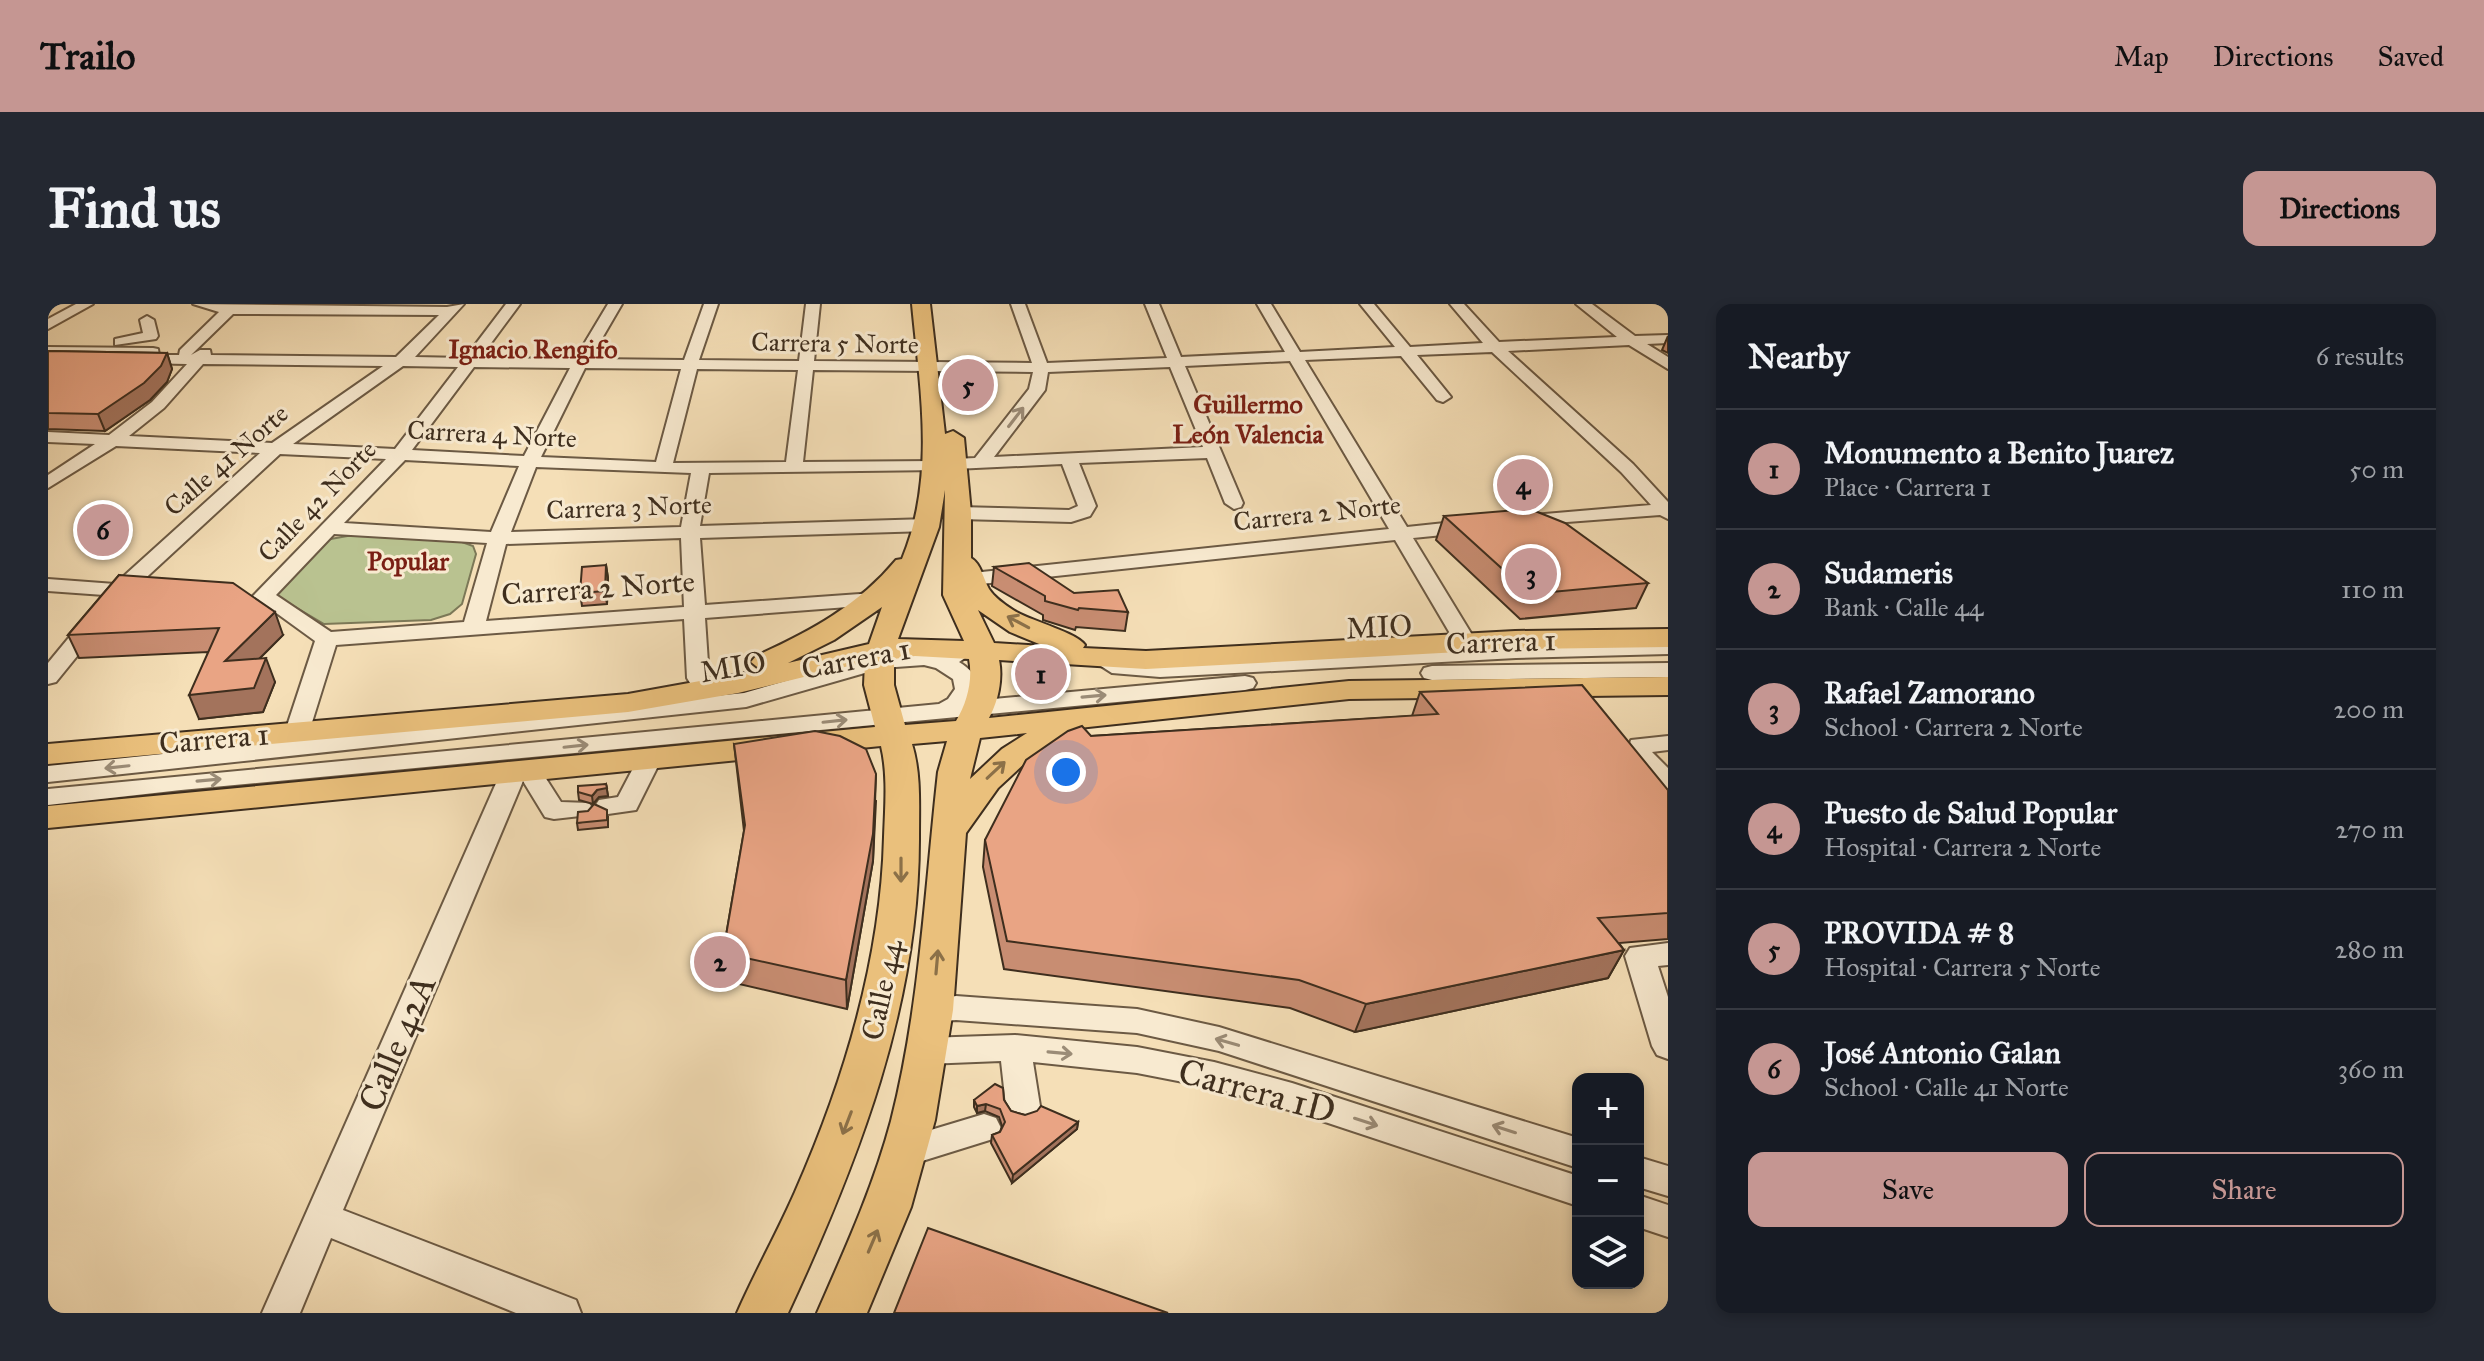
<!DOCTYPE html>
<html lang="en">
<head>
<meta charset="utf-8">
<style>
  :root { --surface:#171b24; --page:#242831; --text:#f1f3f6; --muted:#9ea1a6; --line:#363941; --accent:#c59692 }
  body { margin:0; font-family:"IM FELL Great Primer",serif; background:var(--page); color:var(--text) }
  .controls { position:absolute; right:24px; bottom:24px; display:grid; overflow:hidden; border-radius:16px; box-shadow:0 4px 12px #0003 }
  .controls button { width:72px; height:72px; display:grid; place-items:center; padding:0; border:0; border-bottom:2px solid var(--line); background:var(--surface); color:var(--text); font:40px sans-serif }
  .you { position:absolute; left:1018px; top:468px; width:28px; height:28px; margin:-20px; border:6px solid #fff; border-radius:50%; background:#1a73e8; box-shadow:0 0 0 12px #1a73e833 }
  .badge { display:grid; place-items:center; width:52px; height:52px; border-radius:50%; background:var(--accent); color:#111; font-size:26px; font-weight:700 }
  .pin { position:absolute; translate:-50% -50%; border:4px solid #fff; box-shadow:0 2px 8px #0006 }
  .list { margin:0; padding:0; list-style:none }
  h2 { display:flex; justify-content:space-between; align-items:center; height:104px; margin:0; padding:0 32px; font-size:34px }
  h2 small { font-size:26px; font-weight:400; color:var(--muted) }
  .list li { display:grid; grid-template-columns:52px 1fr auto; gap:24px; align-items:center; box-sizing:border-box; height:120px; padding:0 32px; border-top:2px solid var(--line) }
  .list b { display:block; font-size:30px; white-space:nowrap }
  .list p { margin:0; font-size:26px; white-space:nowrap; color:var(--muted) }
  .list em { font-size:26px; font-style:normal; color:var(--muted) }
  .actions { display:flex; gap:16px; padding:24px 32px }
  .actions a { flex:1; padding:18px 0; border:2px solid var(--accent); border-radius:16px; text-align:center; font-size:28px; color:var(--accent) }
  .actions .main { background:var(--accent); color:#111 }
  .icon { flex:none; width:44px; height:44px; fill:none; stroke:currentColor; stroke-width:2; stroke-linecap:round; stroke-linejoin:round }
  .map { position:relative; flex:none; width:1620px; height:1009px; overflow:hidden; border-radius:16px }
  header { display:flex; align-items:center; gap:48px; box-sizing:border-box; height:112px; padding:0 40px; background:var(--accent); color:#111 }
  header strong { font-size:38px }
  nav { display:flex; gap:44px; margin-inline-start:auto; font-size:28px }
  .intro { display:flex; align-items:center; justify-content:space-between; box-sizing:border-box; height:192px; padding:0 48px }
  h1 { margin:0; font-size:56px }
  .button { padding:20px 36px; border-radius:16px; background:var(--accent); color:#111; font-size:28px; font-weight:700 }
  main { display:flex; gap:48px; padding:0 48px }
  aside { flex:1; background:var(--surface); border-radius:16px; box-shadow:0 4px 12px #0003 }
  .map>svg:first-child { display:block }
  .green { fill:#b9c290; stroke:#7c7857; stroke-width:2 }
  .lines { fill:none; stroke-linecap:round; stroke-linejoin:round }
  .minor-casing { stroke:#6c5a44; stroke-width:4 }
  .major-casing { stroke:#3e2e1e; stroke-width:4 }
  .minor { fill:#f8ead0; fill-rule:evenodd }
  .major { fill:#eac07c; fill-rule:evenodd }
  .wall { fill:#c88d72; stroke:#3e2e1e; stroke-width:2 }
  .shaded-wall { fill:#a3735c; stroke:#3e2e1e; stroke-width:2 }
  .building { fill:#e9a484; stroke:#3e2e1e; stroke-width:2 }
  .oneway { stroke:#9b8c77 }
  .oneway2 { stroke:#8b7048 }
  .labels { text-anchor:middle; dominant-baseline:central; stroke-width:6; stroke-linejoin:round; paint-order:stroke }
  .far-street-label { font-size:26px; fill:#3e2e1e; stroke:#f8ead0 }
  .far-neighbourhood-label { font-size:26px; font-weight:bold; fill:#7a1f14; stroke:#f8ead0 }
  .street-label { font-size:30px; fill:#3e2e1e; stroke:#f8ead0 }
  .near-street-label { font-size:36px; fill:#3e2e1e; stroke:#f8ead0 }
</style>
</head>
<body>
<header>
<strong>Trailo</strong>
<nav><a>Map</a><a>Directions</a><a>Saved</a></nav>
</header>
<div class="intro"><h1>Find us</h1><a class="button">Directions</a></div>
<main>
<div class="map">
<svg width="1620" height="1009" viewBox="0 0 1620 1009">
  <rect width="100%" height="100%" fill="#f5dfb7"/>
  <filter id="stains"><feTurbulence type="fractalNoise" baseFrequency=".0025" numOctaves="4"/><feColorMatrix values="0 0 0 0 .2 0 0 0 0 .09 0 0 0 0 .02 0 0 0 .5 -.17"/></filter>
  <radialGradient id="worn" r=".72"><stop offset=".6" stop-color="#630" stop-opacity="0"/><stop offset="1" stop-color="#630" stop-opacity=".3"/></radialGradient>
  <polygon class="green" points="305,231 411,237 425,242 428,250 414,300 402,310 383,316 276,320 227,291 277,236"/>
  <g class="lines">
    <g class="minor-casing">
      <g id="minor">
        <polygon points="28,0 45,0 0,25 0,15"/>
        <path d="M145,0L399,3L416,0L367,53L417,54L458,0H472L432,54L527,55L560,0H574L542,55L636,56L656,0H670L651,56L751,57L758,0H772L766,57L984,59L963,0H977L999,59L1119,54L1097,0H1111L1133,53L1237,48L1209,0H1223L1252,48L1347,43L1312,0H1326L1362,43L1435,39L1402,0H1416L1451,38L1569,33L1528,0H1544L1587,32L1620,31V39L1599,40L1620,53V65L1581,41L1460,47L1585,160L1620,198V215L1612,211L1465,222L1463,218L1465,214L1472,212L1603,201L1573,168L1444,48L1369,51L1403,93L1395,98L1389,96L1353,52L1257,56L1359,223L1425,216L1435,222L1425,228L1365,234L1429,339L1427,343L1620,336V350L1468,354L1112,373L1064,369L1053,362L1064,355L1112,359L1410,343L1347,236L924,281L914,275L924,269L1341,225L1242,57L1137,62L1195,199L1193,203L1186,205L1177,199L1159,154L1031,159L1048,202L1042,212L1023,218L911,215L902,209L911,203L1021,206L1030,202L1014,160L907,165L898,160L907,155L927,154L981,85L985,68L765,66L755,158L886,157L892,158L895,162L892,166L661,169L652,222L880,215L890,221L880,227L652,234L657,301L826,289L836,295L826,301L657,314L661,374L666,382L663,387H647L639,374L636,315L288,341L261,428L258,433H240L237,428L267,337L205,292L338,155L232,150L89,282L94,287L91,291L77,293L8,378L0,380V359L56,291L0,287V275L67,280L212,149L68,142L0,184V171L47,140L0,138V128L61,131L104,98L139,60L88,59L83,58L82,52L0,51V43L105,44L110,45L111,51H131L132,46L171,8ZM185,10L391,11L348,53L163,51L162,46H152L143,51ZM155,60L335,62L224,139L81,132L116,104ZM355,62L410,63L347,145L245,140ZM426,63L522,64L476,152L364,146ZM1122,63L1155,143L946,153L997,86L1000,68ZM537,64L633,65L608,158L493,153ZM649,65L750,66L738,158L625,159ZM357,156L471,162L443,228L296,219ZM488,163L643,169L633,223L463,228ZM286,230L439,239L416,318L283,328L228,291ZM633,234L636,303L438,317L458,240Z"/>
        <polygon points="99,12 106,16 110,32 108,35 67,41 67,35 95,29 92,16"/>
        <path d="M909,345L920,352L911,358C927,368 935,380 924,397L1197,372L1205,374L1208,379L1205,384L1197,386L133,486L0,501V485L891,400L900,395L907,385L905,375L888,364L876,361L834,364L698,403L0,478V462L696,389L832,350Z"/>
        <polygon points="1620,359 1620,373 1384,376 1376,374 1373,369 1376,364 1384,362"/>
        <polygon points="1620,432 1620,446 1604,448 1620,464 1620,486 1611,484 1579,450 1583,436"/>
        <polygon points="602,446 611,449 614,454 588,506 560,510 551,508 547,502 551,496 570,493 593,449"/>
        <polygon points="481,459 490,462 513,498 541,499 545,505 541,511 506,515 497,513 475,477 295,906 528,996 533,1009 468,1009 283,934 252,1009 214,1009 453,468 457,462"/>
        <polygon points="1620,639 1620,661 1610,662 1620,693 1620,755 1609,751 1604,742 1577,652 1582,644"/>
        <polygon points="908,692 1089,705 1171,723 1530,834 1530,864 1171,747 1089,729 908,716 885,718 874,714 870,706 874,698"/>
        <polygon points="967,731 1089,743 1166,758 1244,779 1530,872 1530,902 1244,807 1166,784 1089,769 985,758 992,802 987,812 975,816 963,812 958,802 953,757 878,760 867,756 862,747 867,738 878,734"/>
        <polygon points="936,810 948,814 953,824 948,834 855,863 843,858 838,848 843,838"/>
        <polygon points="1590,853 1620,862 1620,892 1590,883"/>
        <polygon points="1590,891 1620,901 1620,933 1590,923"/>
      </g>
    </g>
    <g class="major-casing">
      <path id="major" d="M864,0H882L897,130L905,127L916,134L923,209V254C933,260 935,274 941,285C947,294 956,300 965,306C982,317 1028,328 1037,341L1035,344L1098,347L1467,327L1620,325V343L1467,345L1098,365L951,356C955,375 950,398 941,414L1301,377L1620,373V391L1301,395L1031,424L977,459L950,484L918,529L905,706L887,816L863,903L819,1009H769C797,945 825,884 843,817C872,703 877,584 890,468L899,437L864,440C873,469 871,500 871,531C872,700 810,858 740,1009H689C707,968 729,929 747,888C796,777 833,655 836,533C837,503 840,471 833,442L0,524V502L827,423L816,381L817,358L690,389L580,408L0,460V440L580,390L713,366L703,358L708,352C761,328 810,302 848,256L854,255C888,173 872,86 864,0ZM897,186L895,291L916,337L850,335L891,223ZM834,303L821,340L740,359L786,336ZM930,306L962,328L996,342L946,339ZM867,352L921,355C925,376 919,399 908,417L857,421L846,381V355ZM979,429L954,445L922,475L932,434Z"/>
    </g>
    <use href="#minor" class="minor"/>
    <use href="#major" class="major"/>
  </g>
  <g class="wall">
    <polygon points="1620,32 1620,49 1614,46"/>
    <polygon points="0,47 119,49 124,65 119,78 102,96 57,127 0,125"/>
    <polygon points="1396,212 1600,279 1588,304 1472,315 1388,236"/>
    <polygon points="558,261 560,274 559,300 534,302 532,289"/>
    <polygon points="946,263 1026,289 1080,308 1077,327 1028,323 1027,326 995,316 995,311 944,282"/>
    <polygon points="71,271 235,331 212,354 227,378 215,408 151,415 160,348 31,354 20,331"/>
    <polygon points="1372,388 1620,486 1620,635 1571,639 1576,646 1560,674 1307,728 1242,704 956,665 935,563 937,536 1043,432 1364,412"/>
    <polygon points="686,440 828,497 825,557 799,705 678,677 675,649 696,527"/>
    <polygon points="558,480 560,492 551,493 545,500 531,496 530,488"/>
    <polygon points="560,513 560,523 530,526 529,519"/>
    <polygon points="926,796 956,796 963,807 977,811 1030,818 1029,825 964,879 943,839 944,831 952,828 954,822 951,813 937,807 929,809 926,803"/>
  </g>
  <g class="shaded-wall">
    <polygon points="119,49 124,65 119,78 102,96 57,127 50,110"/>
    <polygon points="558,261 560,274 559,300 557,287"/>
    <polygon points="227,308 235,331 186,380 177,357"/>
    <polygon points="218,354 227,378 215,408 151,415 141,391"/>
    <polygon points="828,470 825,557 799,705 798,676"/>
    <polygon points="558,480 560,492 551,493 545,500 544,492 549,486"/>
    <polygon points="1576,646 1560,674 1307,728 1318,700"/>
    <polygon points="938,800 937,807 929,809 929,802"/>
    <polygon points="1030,818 1029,825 964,879 965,871"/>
  </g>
  <g class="building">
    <polygon points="0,47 119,49 113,62 96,79 50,110 0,109"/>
    <polygon points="1482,205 1517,219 1600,279 1482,290 1396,212"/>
    <polygon points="981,259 1026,289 1070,286 1080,308 1031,304 1030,306 997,297 997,292 946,263"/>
    <polygon points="558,261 557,287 532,289 534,263"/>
    <polygon points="71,271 185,279 227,308 177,357 218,354 206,384 141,391 171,324 20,331"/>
    <polygon points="1534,381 1620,486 1620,609 1550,614 1576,646 1318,700 1251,676 959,637 937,536 978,456 1020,427 1034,422 1043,432 1390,410 1372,388"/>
    <polygon points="767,427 792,432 818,445 828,470 825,530 798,676 675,649 697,521 686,440"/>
    <polygon points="558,480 559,484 549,486 544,492 530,488 530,482"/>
    <polygon points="546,500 559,506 559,516 529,519 530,508 540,507"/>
    <polygon points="947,780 955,784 956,796 963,807 977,811 989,807 993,802 1030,818 965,871 944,831 952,828 957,818 952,805 938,800 929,802 926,796"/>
    <polygon points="880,924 1120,1009 846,1009"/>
  </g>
  <defs><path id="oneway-shaft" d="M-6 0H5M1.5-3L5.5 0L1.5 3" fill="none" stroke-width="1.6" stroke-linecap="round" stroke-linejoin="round" transform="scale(2)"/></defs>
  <g class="oneway">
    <use href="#oneway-shaft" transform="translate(968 113) rotate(-52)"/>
    <use href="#oneway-shaft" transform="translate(1046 392) rotate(-5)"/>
    <use href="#oneway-shaft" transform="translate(787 417) rotate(-6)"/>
    <use href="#oneway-shaft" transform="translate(528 442) rotate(-6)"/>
    <use href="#oneway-shaft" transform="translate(69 463) rotate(174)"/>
    <use href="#oneway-shaft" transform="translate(161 476) rotate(-5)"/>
    <use href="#oneway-shaft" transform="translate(1179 738) rotate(-164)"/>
    <use href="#oneway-shaft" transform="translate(1012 749) rotate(5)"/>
    <use href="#oneway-shaft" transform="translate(1318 818) rotate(18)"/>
    <use href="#oneway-shaft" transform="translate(1456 825) rotate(-162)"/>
  </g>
  <g class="oneway2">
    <use href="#oneway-shaft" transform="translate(970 318) rotate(-152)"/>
    <use href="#oneway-shaft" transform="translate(948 466) rotate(-43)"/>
    <use href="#oneway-shaft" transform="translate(853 566) rotate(90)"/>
    <use href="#oneway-shaft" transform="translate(889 658) rotate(-85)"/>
    <use href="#oneway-shaft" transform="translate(799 819) rotate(111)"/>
    <use href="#oneway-shaft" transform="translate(825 937) rotate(-67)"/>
  </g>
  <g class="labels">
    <g class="far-street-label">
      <text transform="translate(787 39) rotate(1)">Carrera 5 Norte</text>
      <text transform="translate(444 130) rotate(3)">Carrera 4 Norte</text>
      <text transform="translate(178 156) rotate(-41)">Calle 41 Norte</text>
      <text transform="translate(269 197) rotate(-46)">Calle 42 Norte</text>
      <text transform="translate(581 203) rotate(-2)">Carrera 3 Norte</text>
      <text transform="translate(1269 209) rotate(-6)">Carrera 2 Norte</text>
    </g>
    <g class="far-neighbourhood-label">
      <text x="485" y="45">Ignacio Rengifo</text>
      <text x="1200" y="100">Guillermo<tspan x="1200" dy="30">León Valencia</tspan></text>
      <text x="360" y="257">Popular</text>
    </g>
    <g class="street-label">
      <text transform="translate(550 284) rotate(-4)">Carrera 2 Norte</text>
      <text transform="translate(1331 323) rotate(-3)">MIO</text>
      <text transform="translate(1453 338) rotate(-2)">Carrera 1</text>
      <text transform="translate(808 355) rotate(-11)">Carrera 1</text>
      <text transform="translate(685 363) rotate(-10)">MIO</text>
      <text transform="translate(166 435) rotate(-5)">Carrera 1</text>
      <text transform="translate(834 686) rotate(-78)">Calle 44</text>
    </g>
    <g class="near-street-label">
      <text transform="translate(349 739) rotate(-67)">Calle 42A</text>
      <text transform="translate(1209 787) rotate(15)">Carrera 1D</text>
    </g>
  </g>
  <rect width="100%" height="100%" filter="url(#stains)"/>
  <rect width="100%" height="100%" fill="url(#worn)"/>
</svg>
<div class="controls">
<button>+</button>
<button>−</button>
<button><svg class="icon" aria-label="layers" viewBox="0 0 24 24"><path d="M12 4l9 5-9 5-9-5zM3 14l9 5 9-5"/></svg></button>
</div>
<div class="you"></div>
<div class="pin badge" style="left:993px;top:370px">1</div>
<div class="pin badge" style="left:672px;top:658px">2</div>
<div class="pin badge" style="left:1483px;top:270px">3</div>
<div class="pin badge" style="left:1475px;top:181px">4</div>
<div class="pin badge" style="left:920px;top:81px">5</div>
<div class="pin badge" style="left:55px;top:226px">6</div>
</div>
<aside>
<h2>Nearby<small>6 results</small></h2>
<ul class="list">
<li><span class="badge">1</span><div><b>Monumento a Benito Juarez</b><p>Place · Carrera 1</p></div><em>50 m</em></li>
<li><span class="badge">2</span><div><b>Sudameris</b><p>Bank · Calle 44</p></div><em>110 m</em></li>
<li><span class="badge">3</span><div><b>Rafael Zamorano</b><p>School · Carrera 2 Norte</p></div><em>200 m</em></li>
<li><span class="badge">4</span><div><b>Puesto de Salud Popular</b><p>Hospital · Carrera 2 Norte</p></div><em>270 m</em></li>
<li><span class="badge">5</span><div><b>PROVIDA # 8</b><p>Hospital · Carrera 5 Norte</p></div><em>280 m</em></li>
<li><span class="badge">6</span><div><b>José Antonio Galan</b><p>School · Calle 41 Norte</p></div><em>360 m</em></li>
</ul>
<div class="actions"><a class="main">Save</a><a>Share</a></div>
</aside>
</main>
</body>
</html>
